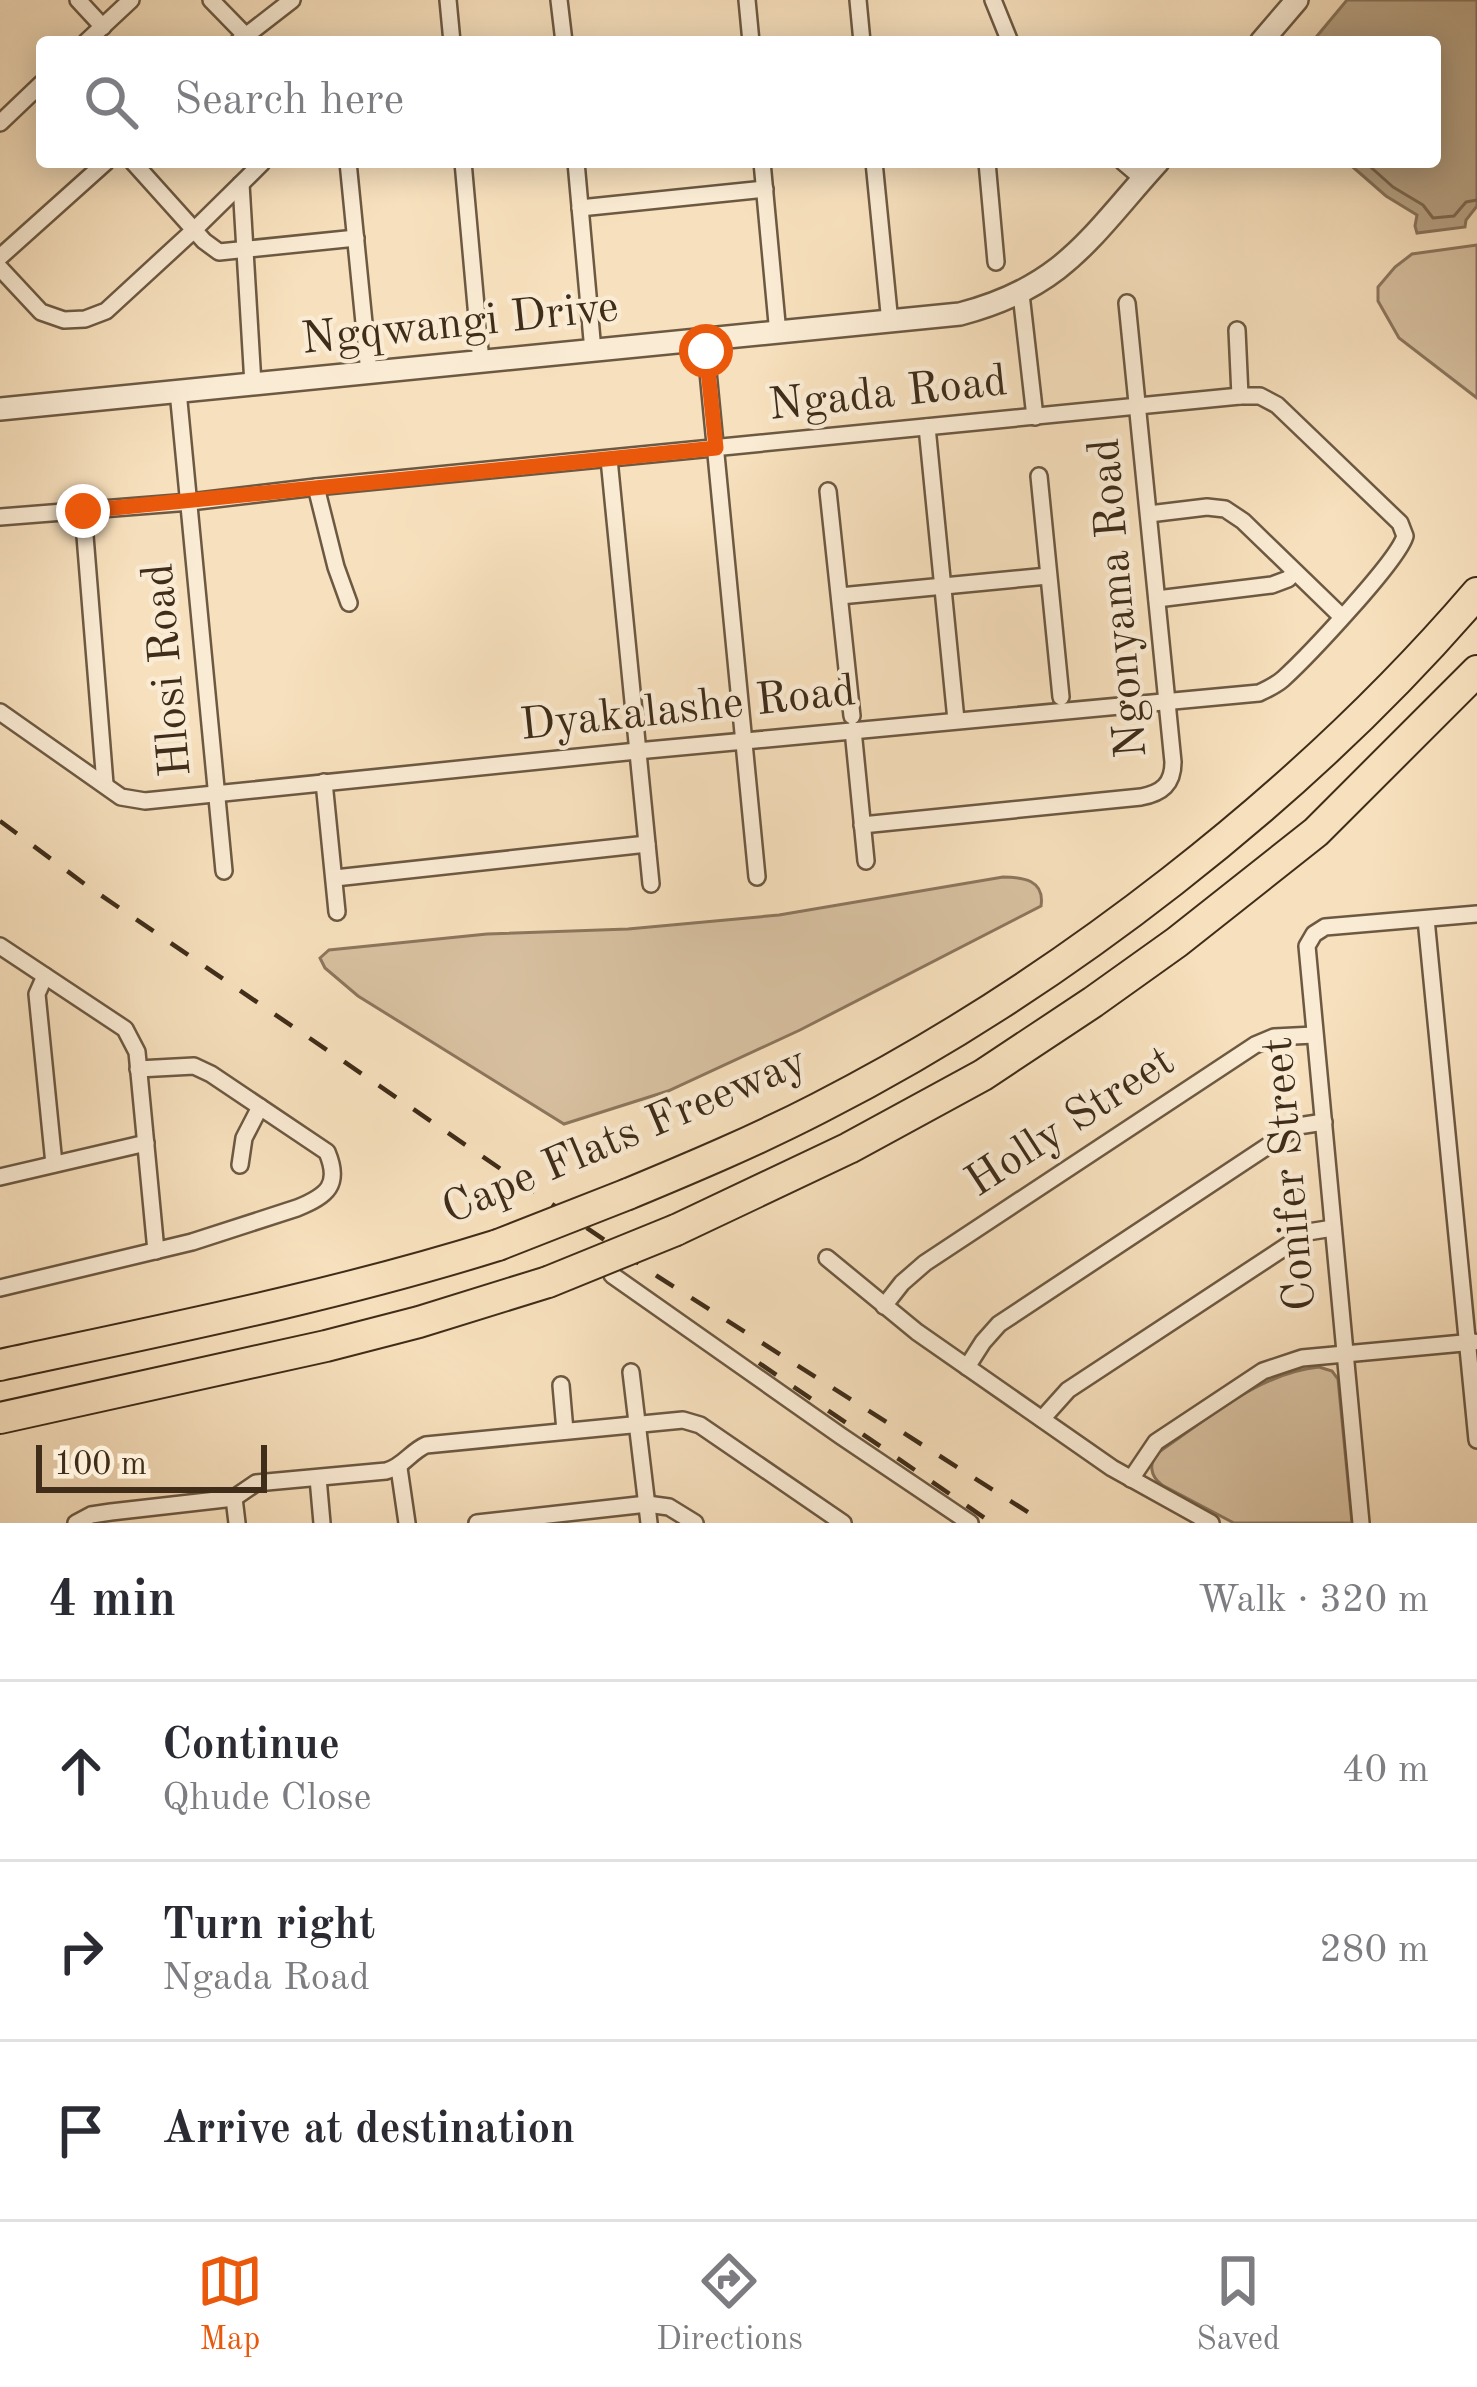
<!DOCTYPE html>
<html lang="en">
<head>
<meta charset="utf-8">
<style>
  :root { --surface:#fff; --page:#f7f7f7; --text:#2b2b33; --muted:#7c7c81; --line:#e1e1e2; --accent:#ea580c }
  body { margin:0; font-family:"Old Standard TT",serif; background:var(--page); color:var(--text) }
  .scale { position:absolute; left:36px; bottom:30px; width:231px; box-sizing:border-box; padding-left:12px; border:6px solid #3f2c19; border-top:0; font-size:33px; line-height:42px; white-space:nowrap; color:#3f2c19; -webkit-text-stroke:9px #faebd4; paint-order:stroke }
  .stop { position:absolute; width:36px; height:36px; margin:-27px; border:9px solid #ea580c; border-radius:50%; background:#fff }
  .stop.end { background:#ea580c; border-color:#fff; box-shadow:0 3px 12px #0008 }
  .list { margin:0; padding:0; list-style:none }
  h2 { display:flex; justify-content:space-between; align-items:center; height:156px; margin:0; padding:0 48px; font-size:51px }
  h2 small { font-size:39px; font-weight:400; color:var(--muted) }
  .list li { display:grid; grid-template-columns:78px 1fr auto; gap:36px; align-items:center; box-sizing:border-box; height:180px; padding:0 48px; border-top:3px solid var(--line) }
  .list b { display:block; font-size:45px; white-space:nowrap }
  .list p { margin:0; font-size:39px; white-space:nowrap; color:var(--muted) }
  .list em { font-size:39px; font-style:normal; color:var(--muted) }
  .icon { flex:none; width:66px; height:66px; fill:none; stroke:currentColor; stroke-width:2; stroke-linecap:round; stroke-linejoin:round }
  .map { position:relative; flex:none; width:1477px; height:1523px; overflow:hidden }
  .search { position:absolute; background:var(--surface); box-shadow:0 6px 30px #0003; left:36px; right:36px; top:36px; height:132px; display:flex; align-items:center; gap:30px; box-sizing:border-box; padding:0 42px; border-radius:12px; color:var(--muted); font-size:45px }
  .sheet { height:696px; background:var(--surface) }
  nav { display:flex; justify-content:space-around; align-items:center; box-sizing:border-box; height:168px; border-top:3px solid var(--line); background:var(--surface); font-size:33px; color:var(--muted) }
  nav a { display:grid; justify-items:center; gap:6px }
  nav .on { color:var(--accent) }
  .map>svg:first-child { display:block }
  .green { fill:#d8c1a1; stroke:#8c765d; stroke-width:3 }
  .water { fill:#b8a385; stroke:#88735a; stroke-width:3 }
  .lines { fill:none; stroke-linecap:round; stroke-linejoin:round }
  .shore { stroke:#7c684f; stroke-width:3 }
  .minor-casing { stroke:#6d5942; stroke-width:20 }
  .tertiary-casing { stroke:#6d5942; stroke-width:26 }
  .motorway-casing { stroke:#3f2c19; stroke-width:34 }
  .minor { stroke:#faebd4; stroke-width:15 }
  .tertiary { stroke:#faebd4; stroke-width:21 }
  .motorway { stroke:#f7e0bd; stroke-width:30 }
  .rail { stroke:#3f2c19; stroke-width:4.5; stroke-dasharray:21 21; stroke-linecap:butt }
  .motorway-bridge-casing { stroke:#3f2c19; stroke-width:34; stroke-linecap:butt }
  .motorway-bridge { stroke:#f7e0bd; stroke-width:30 }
  .route { stroke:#ea580c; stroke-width:15 }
  .labels { text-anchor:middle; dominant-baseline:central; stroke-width:9; stroke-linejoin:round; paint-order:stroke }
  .street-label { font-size:45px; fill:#3f2c19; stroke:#faebd4 }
</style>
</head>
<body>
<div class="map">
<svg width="1477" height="1523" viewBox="0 0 1477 1523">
  <rect width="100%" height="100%" fill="#f7e0bd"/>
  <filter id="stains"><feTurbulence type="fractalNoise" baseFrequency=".00167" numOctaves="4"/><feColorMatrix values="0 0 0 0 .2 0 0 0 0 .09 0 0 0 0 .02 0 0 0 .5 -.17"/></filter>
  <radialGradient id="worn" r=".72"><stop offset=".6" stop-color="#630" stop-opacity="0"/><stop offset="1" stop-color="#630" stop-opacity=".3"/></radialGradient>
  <g class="green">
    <polygon points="1477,245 1477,398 1399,338 1378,301 1378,287 1395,267 1412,254"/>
    <path d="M1003,877C1023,877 1045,880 1041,906L800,1030L668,1091L564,1124L358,996L325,968L320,958L329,950L487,934L628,929L779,915Z"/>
    <path d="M1319,1367L1332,1371L1338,1379L1352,1523H1234L1162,1485C1150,1476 1148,1463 1159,1452C1208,1419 1259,1373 1319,1367Z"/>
  </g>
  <polygon class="water" points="1347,0 1477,0 1477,206 1466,220 1465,227 1417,233 1415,226 1417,215 1386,196 1347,162 1435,162 1435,42 1312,42"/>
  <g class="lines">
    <polyline class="shore" points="1365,162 1393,187 1423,205 1433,218 1454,216 1466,202 1477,200"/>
    <g class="minor-casing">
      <g id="minor">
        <polyline points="78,0 103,27"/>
        <polyline points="211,0 251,41"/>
        <polyline points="448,0 452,42"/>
        <polyline points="559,0 564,42"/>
        <polyline points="747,0 751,42"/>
        <polyline points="858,0 862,42"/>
        <polyline points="993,0 1010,42"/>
        <polyline points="86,42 131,0"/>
        <polyline points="238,42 292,0"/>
        <polyline points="0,123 42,83"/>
        <polyline points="133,162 204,241 219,252 356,238"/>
        <polyline points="348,162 369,373"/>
        <polyline points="463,162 481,362"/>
        <polyline points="576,162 593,351"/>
        <polyline points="762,162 778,334"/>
        <polyline points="874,162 890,323"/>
        <polyline points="987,162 996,262"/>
        <polyline points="1123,162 1143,179"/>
        <polyline points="241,184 253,384"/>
        <polyline points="580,208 765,189"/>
        <polyline points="0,257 106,162"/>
        <polyline points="0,268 41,312 64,320 85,319 106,311 194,230 262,163"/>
        <polyline points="1021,294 1035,417"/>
        <polyline points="1237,330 1240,396"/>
        <polyline points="705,341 757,877"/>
        <polyline points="178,391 224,871"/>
        <polyline points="927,427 956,720"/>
        <polyline points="609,459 651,884"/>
        <polyline points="1039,476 1061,697"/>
        <polyline points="316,487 336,567 349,603"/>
        <polyline points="828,491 852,716"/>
        <polyline points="83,511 105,784"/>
        <polyline points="1149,514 1207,507 1225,509 1243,521 1341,616"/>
        <path d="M0,517L190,502L316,487L1240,396H1260L1277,405L1400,523L1405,536C1398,561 1307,657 1283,679C1276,685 1268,689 1259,693L637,751L145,801L121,797L0,712"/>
        <polyline points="840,596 1048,576"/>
        <polyline points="1157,599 1272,585 1288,579 1295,572"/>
        <polyline points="853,730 866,861"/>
        <polyline points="324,782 337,912"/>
        <path d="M862,825L1141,797C1162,793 1173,784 1173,762L1127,303"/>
        <polyline points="335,878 647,844"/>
        <polyline points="1426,919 1477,1440"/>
        <polyline points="0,946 125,1029 137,1052 156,1251"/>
        <polyline points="45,976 37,994 54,1164"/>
        <polyline points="240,1165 244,1138 260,1107"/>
        <polyline points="0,1177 146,1143"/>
        <polyline points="827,1258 917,1332 1112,1468 1211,1523"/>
        <polyline points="612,1275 841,1436 970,1523"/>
        <path d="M0,1288L192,1242L297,1208C327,1196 341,1185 327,1152L211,1074L194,1066L138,1069"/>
        <polyline points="884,1306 902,1283 925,1263 1255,1045 1274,1037 1314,1035"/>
        <polyline points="967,1367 983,1342 999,1324 1298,1126 1324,1122"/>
        <polyline points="631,1372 649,1523"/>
        <polyline points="561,1385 565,1431"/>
        <polyline points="1042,1419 1068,1390 1308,1232 1333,1228"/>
        <polyline points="399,1468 407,1523"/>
        <polyline points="318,1478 322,1523"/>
        <polyline points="1131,1479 1156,1442 1263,1371 1302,1358 1474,1342"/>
        <polyline points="234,1498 237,1523"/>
        <path d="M76,1523L91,1515L111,1512L234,1498L256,1483L386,1471C403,1467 410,1452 426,1445L683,1420L700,1425L843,1523"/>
        <polyline points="477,1523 647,1504 669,1507 695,1523"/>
        <polyline points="1361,1523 1307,946 1314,934 1325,927 1477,914"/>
      </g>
    </g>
    <g class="tertiary-casing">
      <g id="tertiary">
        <polyline points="1261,42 1297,0"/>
        <path d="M0,409L960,314C1064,287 1090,237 1158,162"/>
      </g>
    </g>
    <g class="motorway-casing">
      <g id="motorway">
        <path d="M628,1194C693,1167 757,1140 819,1108C1058,986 1303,796 1477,593"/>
        <polyline points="676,1230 849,1148 983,1075 1093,1002 1177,942 1316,832 1477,671"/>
        <path d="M0,1365C168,1329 335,1296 498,1245"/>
        <polyline points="0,1418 326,1346 419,1322 548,1282"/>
      </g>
    </g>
    <use href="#minor" class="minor"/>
    <use href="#tertiary" class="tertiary"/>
    <use href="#motorway" class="motorway"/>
    <g class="rail">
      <polyline points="0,821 86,885 657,1276 1045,1523"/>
      <polyline points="759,1363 992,1523"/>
    </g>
    <g class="motorway-bridge-casing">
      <g id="motorway-bridge">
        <polyline points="498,1245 628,1194"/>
        <polyline points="548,1282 676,1230"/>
      </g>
    </g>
    <use href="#motorway-bridge" class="motorway-bridge"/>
  </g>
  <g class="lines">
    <polyline class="route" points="83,511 716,448 706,351"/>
  </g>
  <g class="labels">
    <g class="street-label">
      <text transform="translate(460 325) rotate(-6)">Ngqwangi Drive</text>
      <text transform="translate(888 395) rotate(-6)">Ngada Road</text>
      <text transform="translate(1120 598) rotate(-95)">Ngonyama Road</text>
      <text transform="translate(169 670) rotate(-95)">Hlosi Road</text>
      <text transform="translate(688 710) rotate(-6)">Dyakalashe Road</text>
      <text transform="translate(1071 1123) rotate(-33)">Holly Street</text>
      <text transform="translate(625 1137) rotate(-23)">Cape Flats Freeway</text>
      <text transform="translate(1291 1174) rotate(-95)">Conifer Street</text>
    </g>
  </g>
  <rect width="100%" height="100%" filter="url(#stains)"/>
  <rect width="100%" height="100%" fill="url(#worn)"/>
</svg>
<div class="scale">100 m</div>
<div class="stop" style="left:706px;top:351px"></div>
<div class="stop end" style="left:83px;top:511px"></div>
<div class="search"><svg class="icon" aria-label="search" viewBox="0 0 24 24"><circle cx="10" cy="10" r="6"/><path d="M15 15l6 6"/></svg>Search here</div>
</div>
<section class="sheet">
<h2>4 min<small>Walk · 320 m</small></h2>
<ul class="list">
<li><svg class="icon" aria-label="ahead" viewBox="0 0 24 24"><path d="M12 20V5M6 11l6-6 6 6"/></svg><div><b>Continue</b><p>Qhude Close</p></div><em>40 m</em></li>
<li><svg class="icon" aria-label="right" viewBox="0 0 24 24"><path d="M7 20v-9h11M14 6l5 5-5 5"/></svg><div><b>Turn right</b><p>Ngada Road</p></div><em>280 m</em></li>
<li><svg class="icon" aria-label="arrive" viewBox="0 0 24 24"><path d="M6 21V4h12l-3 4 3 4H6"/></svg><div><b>Arrive at destination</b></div></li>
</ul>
</section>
<nav>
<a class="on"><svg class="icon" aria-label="map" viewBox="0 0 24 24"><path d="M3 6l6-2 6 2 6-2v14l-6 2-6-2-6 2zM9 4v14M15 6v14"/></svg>Map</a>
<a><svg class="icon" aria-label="directions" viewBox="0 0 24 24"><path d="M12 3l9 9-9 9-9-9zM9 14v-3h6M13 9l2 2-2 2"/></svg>Directions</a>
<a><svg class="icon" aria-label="saved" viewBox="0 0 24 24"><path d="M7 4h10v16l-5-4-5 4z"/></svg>Saved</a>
</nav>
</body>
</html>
